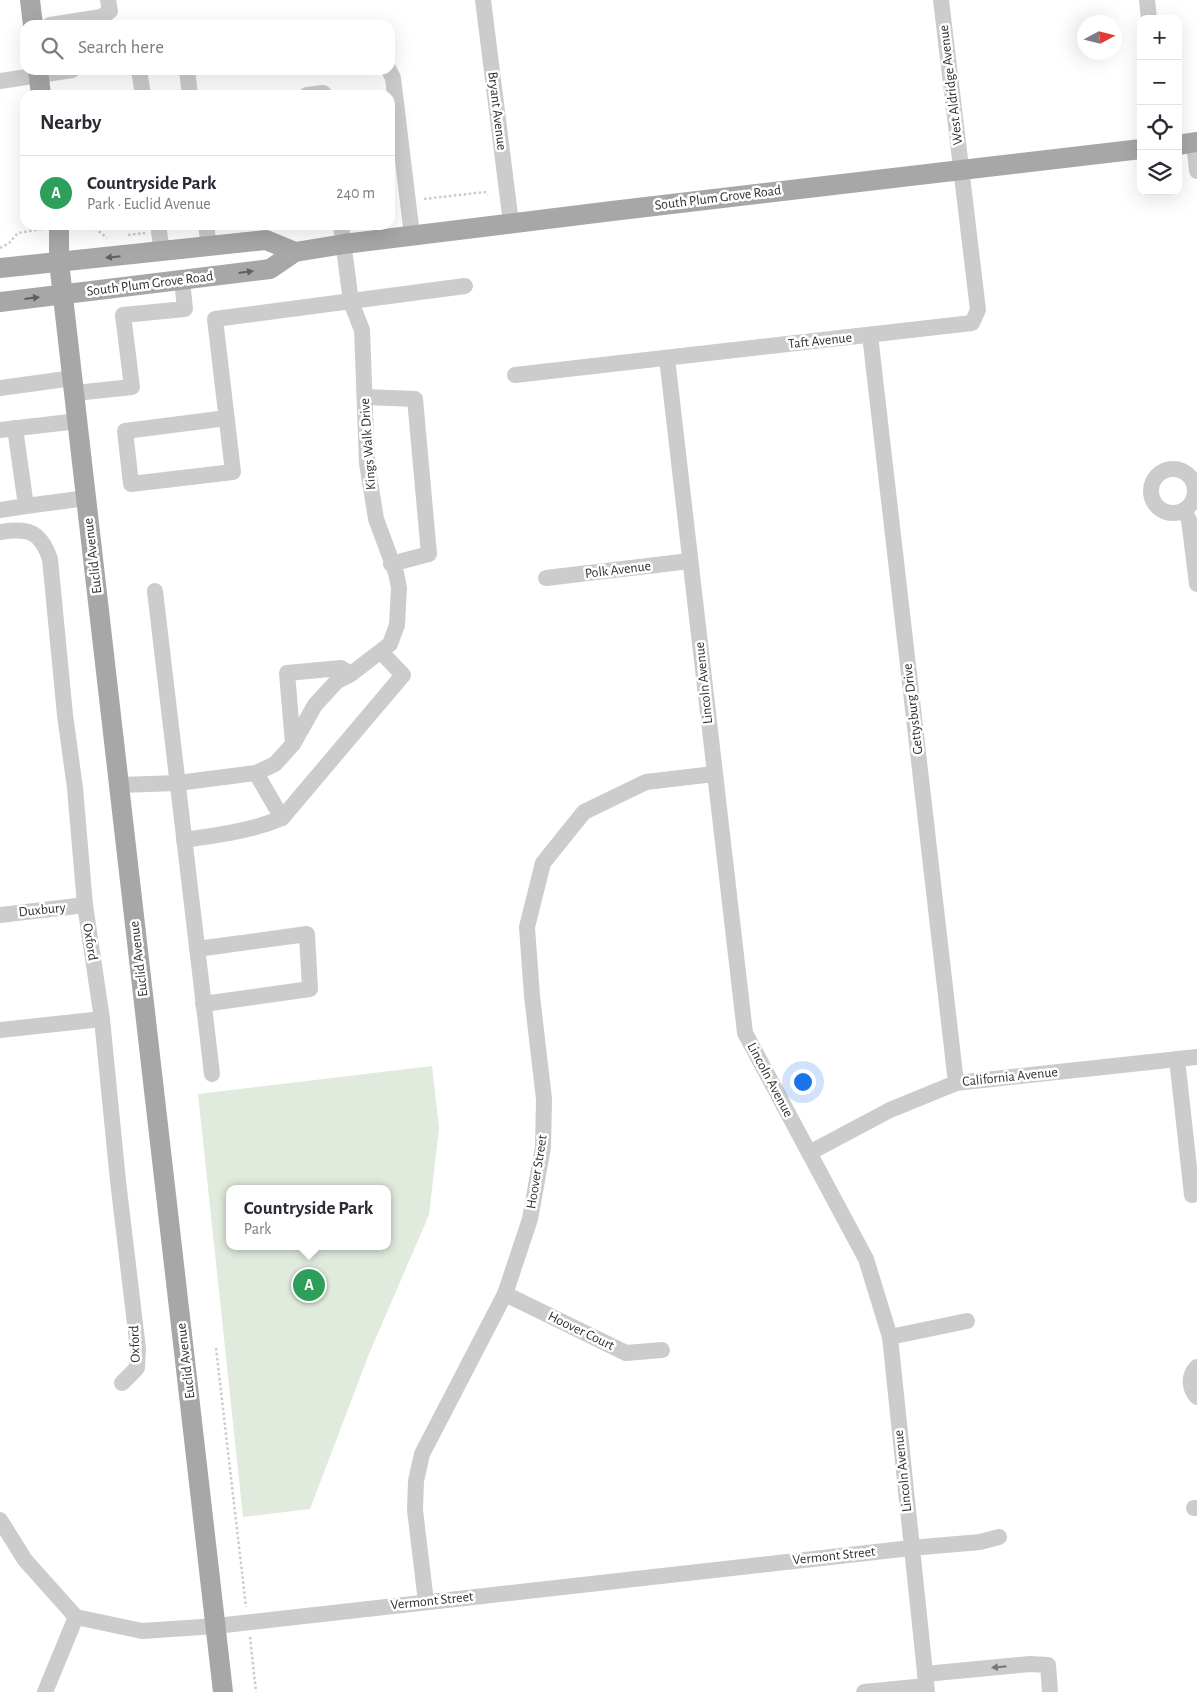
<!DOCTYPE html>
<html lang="en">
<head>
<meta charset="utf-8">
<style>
  :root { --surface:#fff; --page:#f2f2f3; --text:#2b2b33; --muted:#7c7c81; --line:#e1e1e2; --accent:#df5938 }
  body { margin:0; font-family:"Alegreya Sans",sans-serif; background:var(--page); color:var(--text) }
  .controls { position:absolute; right:15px; top:15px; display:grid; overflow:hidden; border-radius:10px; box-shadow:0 5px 20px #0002 }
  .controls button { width:45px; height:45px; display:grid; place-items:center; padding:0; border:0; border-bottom:1px solid var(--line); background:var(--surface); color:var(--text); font:25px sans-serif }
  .compass { position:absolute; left:1077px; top:15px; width:45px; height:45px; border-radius:50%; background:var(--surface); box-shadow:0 5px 20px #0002; rotate:83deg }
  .you { position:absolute; left:802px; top:1081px; width:18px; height:18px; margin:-12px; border:4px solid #fff; border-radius:50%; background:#1a73e8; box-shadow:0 0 0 8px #1a73e833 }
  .badge { display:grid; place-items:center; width:32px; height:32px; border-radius:50%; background:var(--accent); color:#fff; font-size:16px; font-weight:700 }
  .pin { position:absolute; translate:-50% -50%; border:2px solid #fff; box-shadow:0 1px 5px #0006 }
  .popup { position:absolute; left:226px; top:1185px; width:165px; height:65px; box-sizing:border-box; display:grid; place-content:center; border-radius:10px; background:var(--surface); filter:drop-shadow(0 1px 4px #0005); font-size:16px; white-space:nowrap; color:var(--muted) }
  .popup b { font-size:19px; color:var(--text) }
  .popup::after { content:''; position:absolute; left:50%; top:100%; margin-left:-10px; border:10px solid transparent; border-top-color:var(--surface) }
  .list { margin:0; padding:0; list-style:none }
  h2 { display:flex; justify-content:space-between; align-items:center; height:65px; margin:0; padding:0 20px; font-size:21px }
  h2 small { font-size:16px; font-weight:400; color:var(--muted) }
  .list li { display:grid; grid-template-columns:32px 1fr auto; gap:15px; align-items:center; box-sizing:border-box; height:75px; padding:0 20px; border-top:1px solid var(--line) }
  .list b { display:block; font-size:19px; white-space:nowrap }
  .list p { margin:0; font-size:16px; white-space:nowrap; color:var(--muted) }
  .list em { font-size:16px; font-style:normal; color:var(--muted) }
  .icon { flex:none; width:28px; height:28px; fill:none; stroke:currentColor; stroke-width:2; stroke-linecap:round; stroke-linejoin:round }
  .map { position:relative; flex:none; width:1197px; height:1692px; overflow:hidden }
  .search { position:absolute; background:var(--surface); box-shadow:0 5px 20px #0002; left:20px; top:20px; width:375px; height:55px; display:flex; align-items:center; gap:12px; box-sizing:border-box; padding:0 18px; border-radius:15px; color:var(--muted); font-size:19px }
  .panel { position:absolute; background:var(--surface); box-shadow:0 5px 20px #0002; left:20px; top:90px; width:375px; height:140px; border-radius:15px }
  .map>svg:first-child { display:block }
  .green { fill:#e1ebdd; fill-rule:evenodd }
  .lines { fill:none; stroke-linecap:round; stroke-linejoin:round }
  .path { stroke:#ccc; stroke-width:2.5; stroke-dasharray:2.5 2.5; stroke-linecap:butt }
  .minor { stroke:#ccc; stroke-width:16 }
  .major { stroke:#a7a7a7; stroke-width:20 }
  .oneway { fill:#5f5f5f }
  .oneway2 { fill:#767676 }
  .labels { text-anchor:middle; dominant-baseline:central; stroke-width:5; stroke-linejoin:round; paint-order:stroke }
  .street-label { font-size:14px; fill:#2f2f2f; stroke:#fff }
</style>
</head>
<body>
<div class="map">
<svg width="1197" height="1692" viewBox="0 0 1197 1692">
  <rect width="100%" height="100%" fill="#fff"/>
  <path class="green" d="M432,1066L439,1128L429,1215L369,1354L310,1509L243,1517L198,1094ZM230,1189H388V1246H230Z"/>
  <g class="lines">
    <g class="path">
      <polyline points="424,199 485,192 488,195"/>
      <polyline points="91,225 107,238"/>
      <polyline points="175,228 192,226"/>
      <polyline points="128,235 145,233"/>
      <polyline points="0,248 9,243 18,233 42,229"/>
      <polyline points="216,1348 246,1607"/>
      <polyline points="250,1637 256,1692"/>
    </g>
    <g class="minor">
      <polyline points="483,0 511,223"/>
      <polyline points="1147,0 1149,19"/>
      <polyline points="50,25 101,17 110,11 108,0"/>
      <polyline points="139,70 143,95"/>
      <polyline points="187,70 190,95"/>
      <polyline points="389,70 393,78 412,235"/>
      <polyline points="0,81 72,70"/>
      <polyline points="307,95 323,93 325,95"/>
      <polyline points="1194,143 1197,171"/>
      <polyline points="158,225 162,252"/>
      <polyline points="206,225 209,246"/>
      <polyline points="870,335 956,1083"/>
      <polyline points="667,358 745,1033 866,1259 890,1337 927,1692"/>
      <polyline points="515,375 972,323 978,310 941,0"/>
      <polyline points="0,388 73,378"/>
      <polyline points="75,393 132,387 123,315 185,309 182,280"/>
      <polyline points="365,397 415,399 429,554 391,564"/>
      <polyline points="227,418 125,431 131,484 233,472 215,319 465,286"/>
      <polyline points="0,430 78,421"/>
      <circle cx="1173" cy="491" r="22"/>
      <polyline points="26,506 87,498"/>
      <polyline points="0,510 26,506 15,428"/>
      <polyline points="1184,510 1189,520 1197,584"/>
      <path d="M0,532C28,528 40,530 50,559L65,715L75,788L85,905L102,1019L118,1181L138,1349L137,1368L122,1383"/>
      <polyline points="546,578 690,561"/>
      <polyline points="155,591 212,1074"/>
      <polyline points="293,744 287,673 341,668 351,674"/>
      <polyline points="256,773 282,818"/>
      <polyline points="120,785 178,783 256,773 275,764 293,744 315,705 337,681 351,674 390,644 397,625 399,588 396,573 376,519 367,463 362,330 351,302 341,225"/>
      <path d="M184,840C218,835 251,831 282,818L403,675L381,652"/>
      <polyline points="0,915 85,905"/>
      <polyline points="197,949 307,934 310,989 203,1004"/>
      <polyline points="0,1030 102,1019"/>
      <polyline points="1177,1059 1192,1195"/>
      <polyline points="809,1153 890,1110 956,1083 1197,1057"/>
      <polyline points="505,1294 626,1353 662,1350"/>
      <polyline points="890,1337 967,1321"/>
      <path d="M1197,1367C1188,1376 1189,1388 1197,1397"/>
      <polyline points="1194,1508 1197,1508"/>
      <polyline points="0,1520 25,1560 76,1617 142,1631 216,1626 911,1548 980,1542 999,1537"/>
      <polyline points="426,1602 415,1510 416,1481 422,1454 505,1294 530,1219 543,1147 544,1099 532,996 527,927 543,863 584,812 646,782 714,774"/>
      <polyline points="925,1674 1030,1664 1048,1665 1050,1692"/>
      <polyline points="45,1692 76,1617"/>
      <polyline points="864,1692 926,1686"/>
    </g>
    <g class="major">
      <polyline points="30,0 33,25"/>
      <polyline points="38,70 41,95"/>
      <polyline points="1178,145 1197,142"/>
      <polyline points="59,225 59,262 223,1692"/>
      <polyline points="0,268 266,240 295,252"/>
      <polyline points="0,302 270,269 295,252 344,244 612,211 1141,149"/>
    </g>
  </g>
  <defs><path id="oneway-solid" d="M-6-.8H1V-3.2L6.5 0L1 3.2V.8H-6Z" transform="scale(1.25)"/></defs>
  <g class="oneway">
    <use href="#oneway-solid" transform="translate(113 257) rotate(174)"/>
    <use href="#oneway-solid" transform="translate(246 272) rotate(-7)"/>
    <use href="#oneway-solid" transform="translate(32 298) rotate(-7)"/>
  </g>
  <use class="oneway2" href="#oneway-solid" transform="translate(999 1667) rotate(174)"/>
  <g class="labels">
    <g class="street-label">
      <text transform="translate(951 85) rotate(-97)">West Aldridge Avenue</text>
      <text transform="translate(497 111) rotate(83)">Bryant Avenue</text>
      <text transform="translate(718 198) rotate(-7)">South Plum Grove Road</text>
      <text transform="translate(150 284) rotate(-7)">South Plum Grove Road</text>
      <text transform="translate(820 341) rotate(-6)">Taft Avenue</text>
      <text transform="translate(368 444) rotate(-94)">Kings Walk Drive</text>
      <text transform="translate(93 556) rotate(-97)">Euclid Avenue</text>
      <text transform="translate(618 570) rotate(-7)">Polk Avenue</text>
      <text transform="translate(704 683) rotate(-96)">Lincoln Avenue</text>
      <text transform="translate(913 709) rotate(-97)">Gettysburg Drive</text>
      <text transform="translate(42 910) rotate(-6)">Duxbury</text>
      <text transform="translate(90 942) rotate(81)">Oxford</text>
      <text transform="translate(139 959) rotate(-97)">Euclid Avenue</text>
      <text transform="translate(1010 1077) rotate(-6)">California Avenue</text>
      <text transform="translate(770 1080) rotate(62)">Lincoln Avenue</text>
      <text transform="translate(537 1172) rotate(-81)">Hoover Street</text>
      <text transform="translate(581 1331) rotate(26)">Hoover Court</text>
      <text transform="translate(135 1344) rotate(-92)">Oxford</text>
      <text transform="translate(186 1361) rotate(-97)">Euclid Avenue</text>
      <text transform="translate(903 1471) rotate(-96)">Lincoln Avenue</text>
      <text transform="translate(834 1556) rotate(-6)">Vermont Street</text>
      <text transform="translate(432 1601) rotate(-6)">Vermont Street</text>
    </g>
  </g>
</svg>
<div class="controls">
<button>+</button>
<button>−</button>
<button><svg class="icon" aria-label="locate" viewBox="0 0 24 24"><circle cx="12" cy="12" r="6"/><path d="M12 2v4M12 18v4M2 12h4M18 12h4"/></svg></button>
<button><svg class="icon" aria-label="layers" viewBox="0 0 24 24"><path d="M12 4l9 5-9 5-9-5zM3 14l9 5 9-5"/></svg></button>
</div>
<svg class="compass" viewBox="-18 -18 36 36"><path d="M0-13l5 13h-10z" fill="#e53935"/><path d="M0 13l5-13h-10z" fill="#7c7c81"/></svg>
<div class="you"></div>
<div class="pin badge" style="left:309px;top:1285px;background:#2e9e5b">A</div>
<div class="popup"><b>Countryside Park</b>Park</div>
<div class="search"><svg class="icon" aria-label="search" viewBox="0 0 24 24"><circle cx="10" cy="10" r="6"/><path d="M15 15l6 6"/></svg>Search here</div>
<section class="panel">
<h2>Nearby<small></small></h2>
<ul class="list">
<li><span class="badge" style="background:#2e9e5b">A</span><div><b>Countryside Park</b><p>Park · Euclid Avenue</p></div><em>240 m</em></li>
</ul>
</section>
</div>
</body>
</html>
